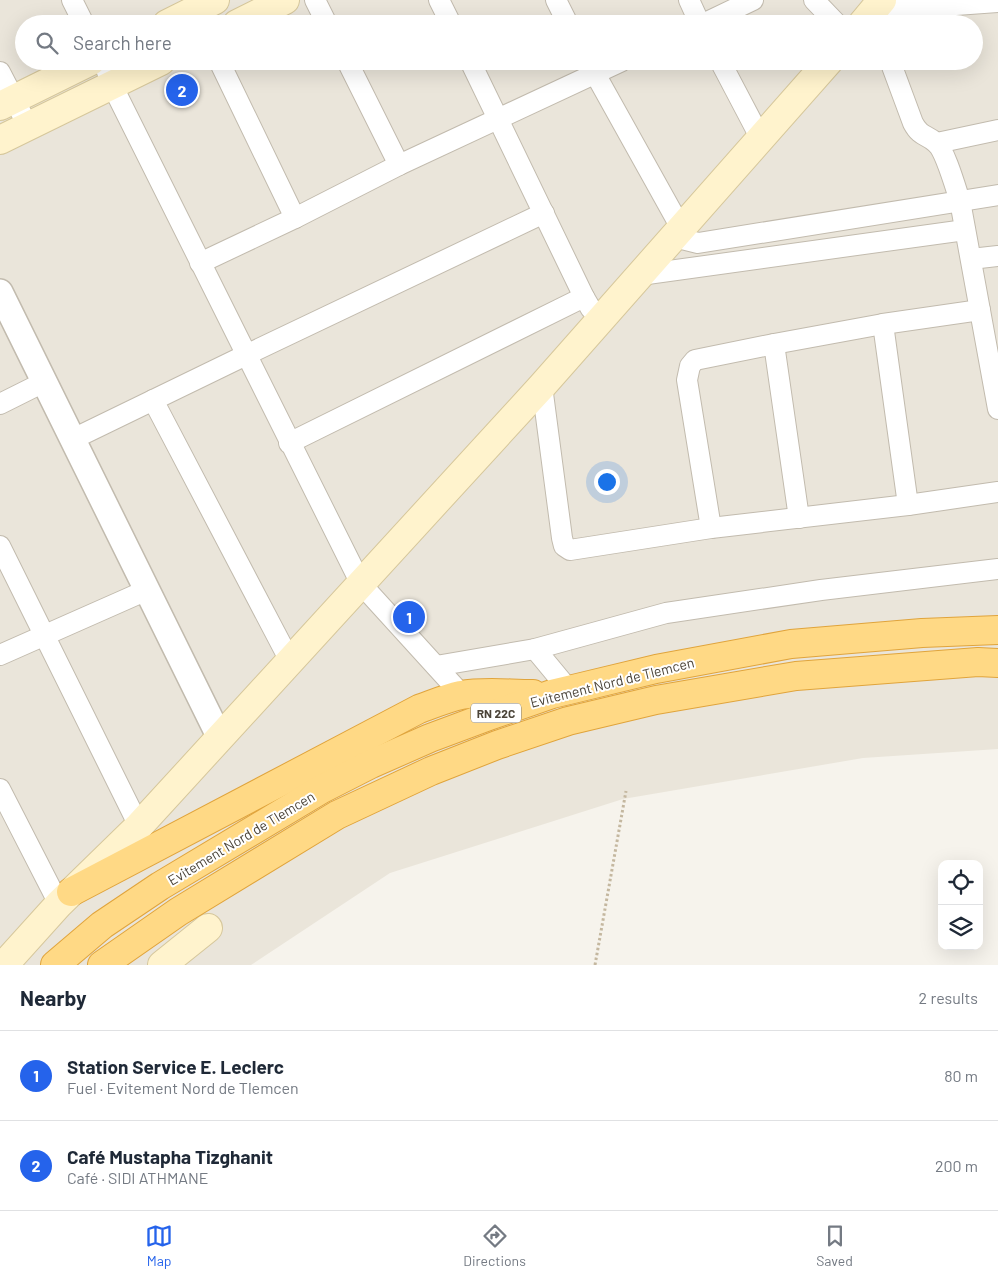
<!DOCTYPE html>
<html lang="en">
<head>
<meta charset="utf-8">
<style>
  :root { --surface:#fff; --page:#f2f2f3; --text:#1f2937; --muted:#747a83; --line:#e0e1e3; --accent:#2563eb }
  body { margin:0; font-family:Barlow,sans-serif; background:var(--page); color:var(--text) }
  .controls { position:absolute; right:15px; bottom:15px; display:grid; overflow:hidden; border-radius:10px; box-shadow:0 5px 20px #0002 }
  .controls button { width:45px; height:45px; display:grid; place-items:center; padding:0; border:0; border-bottom:1px solid var(--line); background:var(--surface); color:var(--text); font:25px sans-serif }
  .you { position:absolute; left:606px; top:481px; width:18px; height:18px; margin:-12px; border:4px solid #fff; border-radius:50%; background:#1a73e8; box-shadow:0 0 0 8px #1a73e833 }
  .badge { display:grid; place-items:center; width:32px; height:32px; border-radius:50%; background:var(--accent); color:#fff; font-size:16px; font-weight:700 }
  .pin { position:absolute; translate:-50% -50%; border:2px solid #fff; box-shadow:0 1px 5px #0006 }
  .list { margin:0; padding:0; list-style:none }
  h2 { display:flex; justify-content:space-between; align-items:center; height:65px; margin:0; padding:0 20px; font-size:21px }
  h2 small { font-size:16px; font-weight:400; color:var(--muted) }
  .list li { display:grid; grid-template-columns:32px 1fr auto; gap:15px; align-items:center; box-sizing:border-box; height:90px; padding:0 20px; border-top:1px solid var(--line) }
  .list b { display:block; font-size:19px; white-space:nowrap }
  .list p { margin:0; font-size:16px; white-space:nowrap; color:var(--muted) }
  .list em { font-size:16px; font-style:normal; color:var(--muted) }
  .icon { flex:none; width:28px; height:28px; fill:none; stroke:currentColor; stroke-width:2; stroke-linecap:round; stroke-linejoin:round }
  .map { position:relative; flex:none; width:998px; height:965px; overflow:hidden }
  .search { position:absolute; background:var(--surface); box-shadow:0 5px 20px #0002; left:15px; right:15px; top:15px; height:55px; display:flex; align-items:center; gap:12px; box-sizing:border-box; padding:0 18px; border-radius:28px; color:var(--muted); font-size:19px }
  .sheet { height:245px; background:var(--surface) }
  nav { display:flex; justify-content:space-around; align-items:center; box-sizing:border-box; height:70px; border-top:1px solid var(--line); background:var(--surface); font-size:14px; color:var(--muted) }
  nav a { display:grid; justify-items:center; gap:2px }
  nav .on { color:var(--accent) }
  .map>svg:first-child { display:block }
  .residential { fill:#eae5da; fill-rule:evenodd }
  .lines { fill:none; stroke-linecap:round; stroke-linejoin:round }
  .minor-casing { stroke:#c2bbae; stroke-width:22 }
  .tertiary-casing { stroke:#c2bbae; stroke-width:28 }
  .secondary-casing { stroke:#d6c79b; stroke-width:30 }
  .trunk-casing { stroke:#e0a43c; stroke-width:30 }
  .path { stroke:#c4b79f; stroke-width:3; stroke-dasharray:2.5 2.5; stroke-linecap:butt }
  .minor { stroke:#fff; stroke-width:20 }
  .tertiary { stroke:#fff; stroke-width:25 }
  .secondary { stroke:#fff3cd; stroke-width:28 }
  .trunk { stroke:#ffd985; stroke-width:28 }
  .labels { text-anchor:middle; dominant-baseline:central; stroke-width:4; stroke-linejoin:round; paint-order:stroke }
  .shield { fill:#fff; stroke:#817c74; stroke-width:1 }
  .shield-label { font-size:12px; font-weight:bold; fill:#4b4439 }
  .street-label { font-size:14px; fill:#4b4439; stroke:#fff }
</style>
</head>
<body>
<div class="map">
<svg width="998" height="965" viewBox="0 0 998 965">
  <rect width="100%" height="100%" fill="#f6f3ec"/>
  <path class="residential" d="M0,0H998V749L863,758L623,799L390,873L251,965H0ZM24,24H974V61H24Z"/>
  <g class="lines">
    <g class="minor-casing">
      <g id="minor">
        <polyline points="72,0 84,24"/>
        <polyline points="315,0 327,24"/>
        <polyline points="439,0 451,24"/>
        <polyline points="556,0 568,24"/>
        <polyline points="689,0 700,24"/>
        <polyline points="814,0 837,24"/>
        <polyline points="875,18 873,11 998,2"/>
        <polyline points="703,24 753,0"/>
        <polyline points="103,61 112,85 361,584 462,695"/>
        <polyline points="219,61 295,218"/>
        <polyline points="347,61 399,165"/>
        <polyline points="470,61 584,297 591,309"/>
        <polyline points="588,61 681,228"/>
        <polyline points="720,61 761,139"/>
        <path d="M890,61L913,123C921,138 927,134 936,143C945,150 956,189 960,201L998,409"/>
        <polyline points="0,72 28,126"/>
        <polyline points="937,143 998,130"/>
        <polyline points="674,237 698,243 998,195"/>
        <polyline points="971,259 998,256"/>
        <polyline points="200,263 295,218 399,165 622,61"/>
        <polyline points="640,275 965,230"/>
        <polyline points="883,324 908,505"/>
        <polyline points="774,344 883,324 980,310"/>
        <polyline points="542,386 562,538 564,546 570,550 711,528 908,505 998,492"/>
        <polyline points="153,400 290,661"/>
        <polyline points="0,404 44,382"/>
        <polyline points="73,439 246,355 544,213"/>
        <polyline points="289,443 584,297"/>
        <polyline points="711,528 687,380 690,366 695,360 774,344 799,518"/>
        <polyline points="0,546 139,826"/>
        <polyline points="535,649 569,690"/>
        <polyline points="0,655 147,590"/>
        <polyline points="436,666 535,649 666,613 821,590 998,569"/>
        <polyline points="0,789 59,904"/>
      </g>
    </g>
    <g class="tertiary-casing">
      <polyline id="tertiary" points="0,292 220,738"/>
    </g>
    <g class="secondary-casing">
      <g id="secondary">
        <polyline points="167,24 215,0"/>
        <polyline points="237,24 285,0"/>
        <polyline points="862,24 882,0"/>
        <polyline points="0,106 91,61"/>
        <polyline points="0,140 161,61"/>
        <polyline points="4,965 59,904 139,826 542,386 829,61"/>
        <polyline points="162,965 208,928"/>
      </g>
    </g>
    <g class="trunk-casing">
      <g id="trunk">
        <path d="M71,892L419,709C433,704 447,698 461,695C484,691 509,694 533,694"/>
        <polyline points="55,965 102,925 160,886 322,789 371,764 430,738 489,716 552,694 569,690 656,669 791,644 922,633 998,630"/>
        <polyline points="102,965 178,912 337,815 431,771 497,745 568,721 656,700 796,676 978,662 998,663"/>
      </g>
    </g>
    <polyline class="path" points="595,965 626,791"/>
    <use href="#minor" class="minor"/>
    <use href="#tertiary" class="tertiary"/>
    <use href="#secondary" class="secondary"/>
    <use href="#trunk" class="trunk"/>
  </g>
  <g class="labels">
    <rect class="shield" x="471" y="703.5" width="50" height="19" rx="4"/>
    <g class="shield-label">
      <text x="496" y="713">RN 22C</text>
    </g>
    <g class="street-label">
      <text transform="translate(612 682) rotate(-14)">Evitement Nord de Tlemcen</text>
      <text transform="translate(241 838) rotate(-31)">Evitement Nord de Tlemcen</text>
    </g>
  </g>
</svg>
<div class="controls">
<button><svg class="icon" aria-label="locate" viewBox="0 0 24 24"><circle cx="12" cy="12" r="6"/><path d="M12 2v4M12 18v4M2 12h4M18 12h4"/></svg></button>
<button><svg class="icon" aria-label="layers" viewBox="0 0 24 24"><path d="M12 4l9 5-9 5-9-5zM3 14l9 5 9-5"/></svg></button>
</div>
<div class="you"></div>
<div class="pin badge" style="left:409px;top:617px">1</div>
<div class="pin badge" style="left:182px;top:90px">2</div>
<div class="search"><svg class="icon" aria-label="search" viewBox="0 0 24 24"><circle cx="10" cy="10" r="6"/><path d="M15 15l6 6"/></svg>Search here</div>
</div>
<section class="sheet">
<h2>Nearby<small>2 results</small></h2>
<ul class="list">
<li><span class="badge">1</span><div><b>Station Service E. Leclerc</b><p>Fuel · Evitement Nord de Tlemcen</p></div><em>80 m</em></li>
<li><span class="badge">2</span><div><b>Café Mustapha Tizghanit</b><p>Café · SIDI ATHMANE</p></div><em>200 m</em></li>
</ul>
</section>
<nav>
<a class="on"><svg class="icon" aria-label="map" viewBox="0 0 24 24"><path d="M3 6l6-2 6 2 6-2v14l-6 2-6-2-6 2zM9 4v14M15 6v14"/></svg>Map</a>
<a><svg class="icon" aria-label="directions" viewBox="0 0 24 24"><path d="M12 3l9 9-9 9-9-9zM9 14v-3h6M13 9l2 2-2 2"/></svg>Directions</a>
<a><svg class="icon" aria-label="saved" viewBox="0 0 24 24"><path d="M7 4h10v16l-5-4-5 4z"/></svg>Saved</a>
</nav>
</body>
</html>
